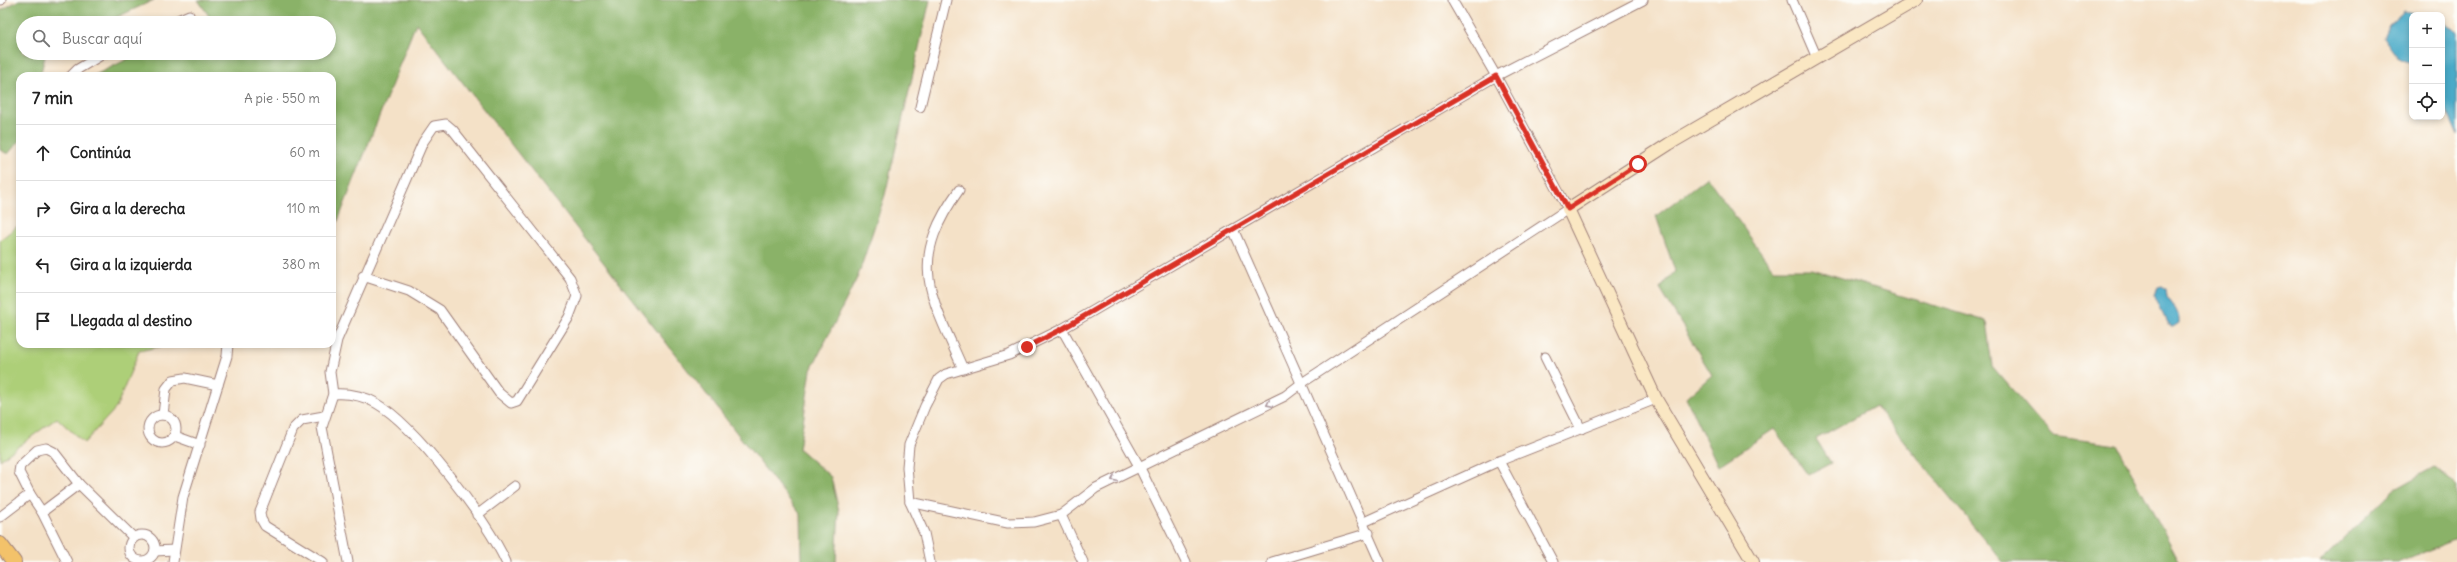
<!DOCTYPE html>
<html lang="es">
<head>
<meta charset="utf-8">
<style>
  :root { --surface:#fff; --page:#f6f6f6; --text:#222; --muted:#767676; --line:#e0e0e0 }
  body { margin:0; font-family:Delius,sans-serif; background:var(--page); color:var(--text) }
  .controls { position:absolute; right:12px; top:12px; display:grid; overflow:hidden; border-radius:8px; box-shadow:0 2px 6px #0003 }
  .controls button { width:36px; height:36px; display:grid; place-items:center; padding:0; border:0; border-bottom:1px solid var(--line); background:var(--surface); color:var(--text); font:20px sans-serif }
  .stop { position:absolute; width:12px; height:12px; margin:-9px; border:3px solid #d93025; border-radius:50%; background:#fff }
  .stop.end { background:#d93025; border-color:#fff; box-shadow:0 1px 4px #0008 }
  .list { margin:0; padding:0; list-style:none }
  h2 { display:flex; justify-content:space-between; align-items:center; height:52px; margin:0; padding:0 16px; font-size:17px }
  h2 small { font-size:13px; font-weight:400; color:var(--muted) }
  .list li { display:grid; grid-template-columns:26px 1fr auto; gap:12px; align-items:center; box-sizing:border-box; height:56px; padding:0 16px; border-top:1px solid var(--line) }
  .list b { display:block; font-size:15px; white-space:nowrap }
  .list em { font-size:13px; font-style:normal; color:var(--muted) }
  .icon { flex:none; width:22px; height:22px; fill:none; stroke:currentColor; stroke-width:2; stroke-linecap:round; stroke-linejoin:round }
  .map { position:relative; flex:none; width:2457px; height:562px; overflow:hidden }
  .search { position:absolute; background:var(--surface); box-shadow:0 2px 6px #0003; left:16px; top:16px; width:320px; height:44px; display:flex; align-items:center; gap:10px; box-sizing:border-box; padding:0 14px; border-radius:22px; color:var(--muted); font-size:15px }
  .panel { position:absolute; background:var(--surface); box-shadow:0 2px 6px #0003; left:16px; top:72px; width:320px; height:276px; border-radius:12px }
  .map>svg:first-child { display:block }
  .green { fill:#adcf78; stroke:#7c7752 }
  .forest { fill:#8ab268; stroke:#6a684a }
  .water { fill:#48aac8; stroke:#49647a }
  .lines { fill:none; stroke-linecap:round; stroke-linejoin:round }
  .street-casing { stroke:#9f8079; stroke-width:11 }
  .secondary-casing { stroke:#9f8079; stroke-width:14 }
  .primary-casing { stroke:#9f8079; stroke-width:16 }
  .street { stroke:#fff; stroke-width:9 }
  .secondary { stroke:#fae7c3; stroke-width:12 }
  .primary { stroke:#f3c26a; stroke-width:14 }
  .oneway { stroke:#ae9aa0 }
  .route { stroke:#d93025; stroke-width:5 }
</style>
</head>
<body>
<div class="map">
<svg width="2457" height="562" viewBox="0 0 2457 562">
  <rect width="100%" height="100%" fill="#fdfcf7"/>
  <filter id="ink" filterUnits="userSpaceOnUse"><feTurbulence type="fractalNoise" baseFrequency=".025" numOctaves="2"/><feDisplacementMap in="SourceGraphic" scale="8" xChannelSelector="R" yChannelSelector="G"/><feConvolveMatrix kernelMatrix="1 2 1 2 8 2 1 2 1" color-interpolation-filters="sRGB"/></filter>
  <filter id="wash" filterUnits="userSpaceOnUse"><feTurbulence type="fractalNoise" baseFrequency=".012" numOctaves="4" result="noise"/><feDisplacementMap in="SourceGraphic" scale="16" xChannelSelector="R" yChannelSelector="G"/><feGaussianBlur stdDeviation="0.9" result="paint"/><feColorMatrix in="noise" values="0 0 0 0 0 0 0 0 0 0 0 0 0 0 0 0 0 1.4 0 .05"/><feComposite in="paint" operator="in"/></filter>
  <g filter="url(#wash)">
    <rect width="100%" height="100%" fill="#f4e1c7"/>
    <polygon class="green" points="20,224 20,344 171,344 139,351 116,408 84,443 57,418 0,460 0,240"/>
    <g class="forest">
      <polygon points="19,0 154,0 104,23 23,23 23,53 46,53 40,76 20,76 20,140 8,154 0,150 0,11"/>
      <polygon points="198,0 930,0 885,195 858,276 811,370 799,449 831,477 839,511 836,562 802,562 801,515 416,23 332,236 332,76 93,76 140,53 329,53 329,23 203,23 211,19"/>
      <polygon points="1707,177 1773,269 1812,269 1986,321 1992,366 2052,436 2117,445 2180,562 2003,562 1875,406 1816,439 1831,463 1808,475 1774,429 1718,466 1686,398 1712,375 1660,289 1675,271 1656,216"/>
      <polygon points="2434,467 2457,487 2457,539 2398,562 2320,562 2393,490"/>
    </g>
    <g class="water">
      <polygon points="2404,11 2427,15 2412,15 2412,64 2398,58 2383,37 2388,26"/>
      <polygon points="2442,23 2457,32 2457,136 2442,102"/>
      <path d="M2161,286L2166,289L2167,297C2173,305 2180,313 2179,323L2173,327L2167,323L2154,295L2157,287Z"/>
    </g>
  </g>
  <g filter="url(#ink)">
    <g class="lines">
      <g class="street-casing">
        <g id="street">
          <polyline points="0,0 1,0"/>
          <polyline points="1792,0 1817,58"/>
          <polyline points="171,23 189,15"/>
          <polyline points="71,76 78,69 105,53"/>
          <polyline points="920,107 946,0"/>
          <path d="M959,190C906,264 931,295 963,369"/>
          <polyline points="1233,229 1380,562"/>
          <polyline points="1545,357 1581,429"/>
          <path d="M333,394C349,393 362,395 376,403C415,425 488,521 506,562"/>
          <circle cx="162" cy="429" r="14"/>
          <polyline points="163,415 166,389 173,380 185,378 218,385"/>
          <polyline points="175,436 200,445"/>
          <polyline points="1499,461 1553,562"/>
          <polyline points="30,494 42,512 67,562"/>
          <polyline points="910,502 1008,523 1034,522 1061,515"/>
          <polyline points="42,512 79,484"/>
          <polyline points="477,515 515,486"/>
          <polyline points="0,517 30,494 19,472 20,466 37,450 46,448 54,452 79,484 133,537"/>
          <polyline points="1364,522 1499,461 1656,399"/>
          <circle cx="142" cy="548" r="13"/>
          <polyline points="155,551 174,550"/>
          <polyline points="173,562 183,497 227,356 228,344"/>
          <polyline points="323,562 265,526 261,519 260,512 293,429 302,420 324,416"/>
          <polyline points="348,562 322,427 333,394 330,372 337,340 423,142 434,126 446,124 453,130 570,278 577,296 569,317 517,401 511,403 499,393 440,310 409,291 363,276"/>
          <polyline points="930,562 924,533 910,502 907,467 909,445 925,406 939,379 946,374 1009,355 1062,329"/>
          <polyline points="1083,562 1061,515 1096,488 1285,396 1302,383 1568,209 1496,76 1452,0"/>
          <polyline points="1186,562 1139,466 1062,329 1496,76 1643,0"/>
          <polyline points="1272,562 1369,533"/>
        </g>
      </g>
      <g class="secondary-casing">
        <polyline id="secondary" points="1753,562 1656,399 1568,209 1669,144 1916,0"/>
      </g>
      <g class="primary-casing">
        <polyline id="primary" points="0,544 14,562"/>
      </g>
      <use href="#street" class="street"/>
      <use href="#secondary" class="secondary"/>
      <use href="#primary" class="primary"/>
    </g>
    <defs><path id="oneway-chevron" d="M-2-3.5L2.5 0L-2 3.5" fill="none" stroke-width="1.6" stroke-linecap="round" stroke-linejoin="round"/></defs>
    <g class="oneway">
      <use href="#oneway-chevron" transform="translate(1269 404) rotate(154)"/>
      <use href="#oneway-chevron" transform="translate(1114 479) rotate(153)"/>
    </g>
  </g>
  <g class="lines" filter="url(#ink)">
    <polyline class="route" points="1027,347 1062,329 1496,76 1568,209 1638,164"/>
  </g>
</svg>
<div class="controls">
<button>+</button>
<button>−</button>
<button><svg class="icon" aria-label="locate" viewBox="0 0 24 24"><circle cx="12" cy="12" r="6"/><path d="M12 2v4M12 18v4M2 12h4M18 12h4"/></svg></button>
</div>
<div class="stop" style="left:1638px;top:164px"></div>
<div class="stop end" style="left:1027px;top:347px"></div>
<div class="search"><svg class="icon" aria-label="search" viewBox="0 0 24 24"><circle cx="10" cy="10" r="6"/><path d="M15 15l6 6"/></svg>Buscar aquí</div>
<section class="panel">
<h2>7 min<small>A pie · 550 m</small></h2>
<ul class="list">
<li><svg class="icon" aria-label="ahead" viewBox="0 0 24 24"><path d="M12 20V5M6 11l6-6 6 6"/></svg><div><b>Continúa</b></div><em>60 m</em></li>
<li><svg class="icon" aria-label="right" viewBox="0 0 24 24"><path d="M7 20v-9h11M14 6l5 5-5 5"/></svg><div><b>Gira a la derecha</b></div><em>110 m</em></li>
<li><svg class="icon" aria-label="left" viewBox="0 0 24 24"><path d="M17 20v-9H6M10 6l-5 5 5 5"/></svg><div><b>Gira a la izquierda</b></div><em>380 m</em></li>
<li><svg class="icon" aria-label="arrive" viewBox="0 0 24 24"><path d="M6 21V4h12l-3 4 3 4H6"/></svg><div><b>Llegada al destino</b></div></li>
</ul>
</section>
</div>
</body>
</html>
